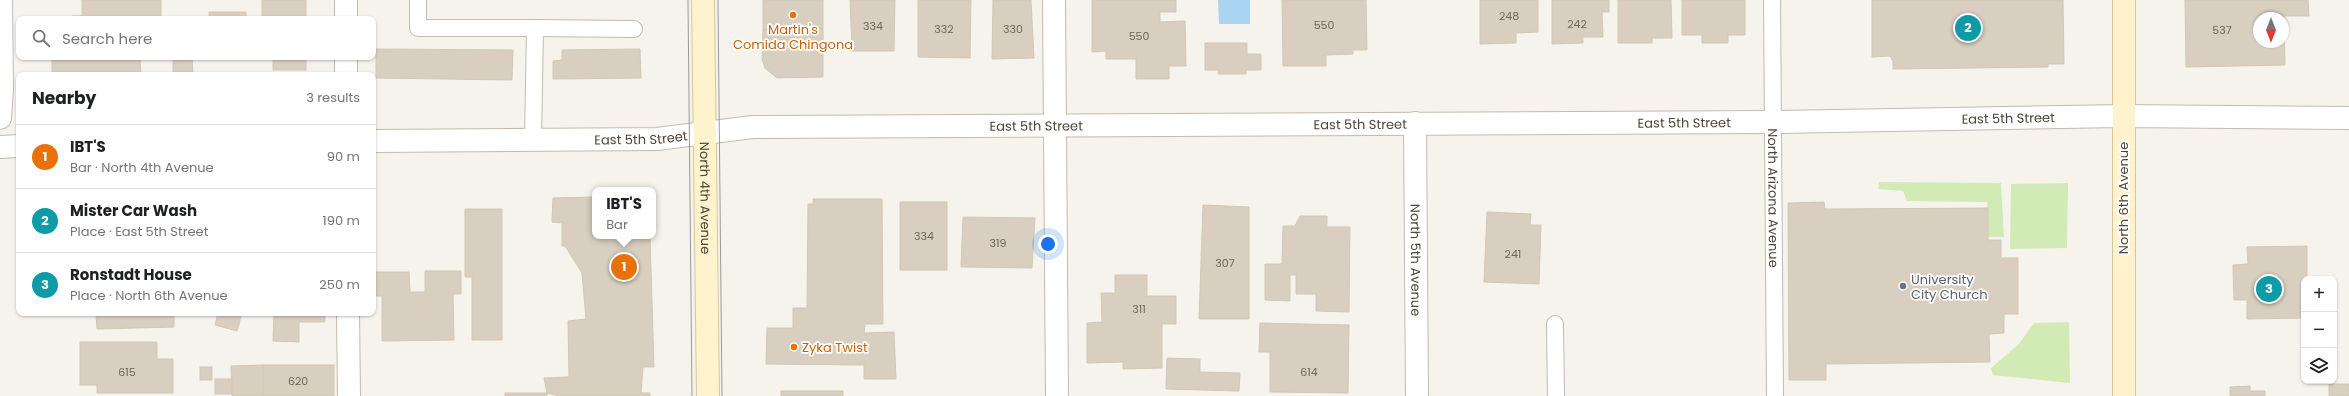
<!DOCTYPE html>
<html lang="en">
<head>
<meta charset="utf-8">
<style>
  :root { --surface:#fff; --page:#f2f2f2; --text:#202124; --muted:#757577; --line:#e0e0e0; --accent:#fc3f1d }
  body { margin:0; font-family:Poppins,sans-serif; background:var(--page); color:var(--text) }
  .controls { position:absolute; right:12px; bottom:12px; display:grid; overflow:hidden; border-radius:8px; box-shadow:0 1px 3px #0004 }
  .controls button { width:36px; height:36px; display:grid; place-items:center; padding:0; border:0; border-bottom:1px solid var(--line); background:var(--surface); color:var(--text); font:20px sans-serif }
  .compass { position:absolute; left:2253px; top:12px; width:36px; height:36px; border-radius:50%; background:var(--surface); box-shadow:0 1px 3px #0004; rotate:180deg }
  .you { position:absolute; left:1048px; top:244px; width:14px; height:14px; margin:-10px; border:3px solid #fff; border-radius:50%; background:#1a73e8; box-shadow:0 0 0 6px #1a73e833 }
  .badge { display:grid; place-items:center; width:26px; height:26px; border-radius:50%; background:var(--accent); color:#fff; font-size:13px; font-weight:700 }
  .pin { position:absolute; translate:-50% -50%; border:2px solid #fff; box-shadow:0 1px 4px #0006 }
  .popup { position:absolute; left:592px; top:187px; width:64px; height:52px; box-sizing:border-box; display:grid; place-content:center; border-radius:8px; background:var(--surface); filter:drop-shadow(0 1px 3px #0005); font-size:13px; white-space:nowrap; color:var(--muted) }
  .popup b { font-size:15px; color:var(--text) }
  .popup::after { content:''; position:absolute; left:50%; top:100%; margin-left:-8px; border:8px solid transparent; border-top-color:var(--surface) }
  .list { margin:0; padding:0; list-style:none }
  h2 { display:flex; justify-content:space-between; align-items:center; height:52px; margin:0; padding:0 16px; font-size:17px }
  h2 small { font-size:13px; font-weight:400; color:var(--muted) }
  .list li { display:grid; grid-template-columns:26px 1fr auto; gap:12px; align-items:center; box-sizing:border-box; height:64px; padding:0 16px; border-top:1px solid var(--line) }
  .list b { display:block; font-size:15px; white-space:nowrap }
  .list p { margin:0; font-size:13px; white-space:nowrap; color:var(--muted) }
  .list em { font-size:13px; font-style:normal; color:var(--muted) }
  .icon { flex:none; width:22px; height:22px; fill:none; stroke:currentColor; stroke-width:2; stroke-linecap:round; stroke-linejoin:round }
  .map { position:relative; flex:none; width:2349px; height:396px; overflow:hidden }
  .search { position:absolute; background:var(--surface); box-shadow:0 1px 3px #0004; left:16px; top:16px; width:360px; height:44px; display:flex; align-items:center; gap:10px; box-sizing:border-box; padding:0 14px; border-radius:8px; color:var(--muted); font-size:15px }
  .panel { position:absolute; background:var(--surface); box-shadow:0 1px 3px #0004; left:16px; top:72px; width:360px; height:244px; border-radius:8px }
  .map>svg:first-child { display:block }
  .green { fill:#d2eab5 }
  .water { fill:#a9d4f2 }
  .building { fill:#d8cfc1; stroke:#d3c7b4; fill-rule:evenodd }
  .lines { fill:none; stroke-linecap:round; stroke-linejoin:round }
  .lane-casing { stroke:#c2bbae; stroke-width:18 }
  .street-casing { stroke:#c2bbae; stroke-width:24 }
  .secondary-casing { stroke:#d6c79b; stroke-width:24 }
  .lane { stroke:#fff; stroke-width:16 }
  .street { stroke:#fff; stroke-width:22 }
  .secondary { stroke:#fff3cd; stroke-width:22 }
  .tram { stroke:#9a9a9a; stroke-width:1 }
  .food-dot { fill:#e8710a; stroke:#fff; stroke-width:1.5 }
  .worship-dot { fill:#6b7280; stroke:#fff; stroke-width:1.5 }
  .labels { text-anchor:middle; dominant-baseline:central; stroke-width:3.5; stroke-linejoin:round; paint-order:stroke }
  .number-label { font-size:11px; fill:#6e675b }
  .food-label { font-size:13px; fill:#c56008; stroke:#fff }
  .street-label { font-size:13px; fill:#4b4439; stroke:#fff }
  .worship-label { font-size:13px; fill:#5b616d; stroke:#fff; text-anchor:start }
</style>
</head>
<body>
<div class="map">
<svg width="2349" height="396" viewBox="0 0 2349 396">
  <rect width="100%" height="100%" fill="#f6f3ec"/>
  <g class="green">
    <polygon points="1879,182 2001,183 2004,237 1988,237 1987,202 1907,201 1903,191 1878,189"/>
    <polygon points="2068,183 2067,248 2010,249 2011,184"/>
    <polygon points="2069,322 2070,383 1993,375 1991,368 2019,344 2034,323"/>
  </g>
  <polygon class="water" points="1218,0 1250,0 1250,24 1219,24"/>
  <g class="building">
    <polygon points="82,0 161,0 161,19 72,19 72,16 82,16"/>
    <rect x="262" y="0" width="44" height="19"/>
    <polygon points="763,0 823,0 823,29 763,30"/>
    <polygon points="850,0 895,0 894,51 852,51"/>
    <polygon points="918,0 971,0 970,58 918,57"/>
    <polygon points="993,0 1031,0 1034,58 992,59"/>
    <polygon points="1092,0 1176,0 1176,12 1160,12 1160,22 1185,21 1186,66 1169,66 1169,79 1136,79 1136,59 1106,59 1106,51 1092,52"/>
    <polygon points="1282,0 1366,0 1367,50 1353,50 1353,54 1326,55 1326,66 1283,66"/>
    <polygon points="1480,0 1538,0 1538,32 1516,33 1516,43 1480,44"/>
    <polygon points="1552,0 1609,0 1609,12 1602,12 1603,37 1583,37 1583,43 1552,44"/>
    <polygon points="1618,0 1671,0 1672,38 1652,38 1652,43 1618,43"/>
    <polygon points="1682,0 1745,0 1745,35 1728,35 1728,43 1702,43 1702,35 1682,35"/>
    <polygon points="1872,0 2063,0 2064,64 2048,64 2048,67 1893,69 1893,61 1890,56 1872,57"/>
    <path d="M2185,0H2308L2309,16H2284L2285,65L2186,67ZM2259,18H2283V42H2259Z"/>
    <rect x="209" y="12" width="37" height="7"/>
    <polygon points="823,29 823,77 777,78 765,68 762,59 763,30"/>
    <polygon points="1205,43 1247,43 1247,54 1261,54 1261,70 1246,70 1246,74 1218,74 1219,70 1205,70"/>
    <polygon points="376,49 513,50 512,80 376,78"/>
    <polygon points="640,49 641,78 553,79 553,61 562,60 562,50"/>
    <polygon points="52,57 140,57 141,75 52,75"/>
    <polygon points="173,57 192,57 193,75 173,75"/>
    <rect x="273" y="57" width="33" height="13"/>
    <polygon points="595,197 595,236 650,236 654,367 643,367 641,393 650,393 650,396 559,396 547,393 544,378 569,377 568,321 586,319 582,273 565,246 562,246 562,223 552,222 553,198"/>
    <polygon points="813,199 882,199 883,324 865,324 864,333 894,332 896,379 864,379 864,365 766,364 767,328 793,328 793,308 807,308 808,204 813,204"/>
    <rect x="900" y="202" width="47" height="68"/>
    <polygon points="1824,202 1825,209 1988,208 1988,240 2001,240 2001,258 2018,258 2018,314 2004,314 2004,333 1989,334 1990,362 1826,364 1826,380 1789,380 1788,203"/>
    <polygon points="1203,205 1249,207 1249,319 1199,319"/>
    <polygon points="465,209 502,209 502,340 472,340 472,277 465,277"/>
    <polygon points="1487,212 1531,214 1530,225 1541,225 1539,284 1484,282"/>
    <polygon points="1300,216 1327,216 1327,227 1350,227 1349,312 1316,311 1316,294 1296,294 1296,275 1290,275 1290,301 1265,300 1265,264 1282,264 1283,226 1295,226"/>
    <polygon points="963,217 1035,218 1032,268 961,267"/>
    <polygon points="2307,246 2307,279 2304,279 2304,318 2247,319 2247,300 2234,300 2233,265 2248,264 2247,247"/>
    <polygon points="425,271 461,271 461,294 453,294 454,340 382,341 382,296 373,296 373,272 409,272 410,292 425,292"/>
    <polygon points="1115,275 1147,275 1147,296 1176,296 1176,324 1162,324 1162,368 1123,369 1123,362 1087,363 1087,323 1102,322 1101,293 1115,293"/>
    <polygon points="83,313 174,313 174,327 97,329 96,314"/>
    <polygon points="218,313 242,313 237,331 215,325"/>
    <polygon points="274,313 325,313 325,322 299,322 299,342 273,341"/>
    <polygon points="1260,323 1349,325 1348,393 1270,392 1270,352 1259,352"/>
    <polygon points="80,342 157,342 157,359 173,359 173,393 97,393 97,385 80,385"/>
    <polygon points="1167,358 1200,359 1200,372 1240,373 1239,391 1166,389"/>
    <rect x="263" y="365" width="71" height="31"/>
    <polygon points="263,365 263,396 232,396 231,366"/>
    <rect x="200" y="367" width="12" height="13"/>
    <rect x="215" y="379" width="17" height="15"/>
    <rect x="2329" y="384" width="20" height="12"/>
    <polygon points="2250,386 2250,391 2265,391 2265,396 2230,396 2230,387"/>
    <rect x="781" y="391" width="62" height="5"/>
    <rect x="505" y="393" width="42" height="3"/>
  </g>
  <g class="lines">
    <g class="lane-casing">
      <g id="lane">
        <polyline points="418,0 418,28 535,28 533,140"/>
        <path id="s1" d="M1772,0L1775,396"/>
        <polyline points="535,28 634,29"/>
        <polyline points="1555,324 1556,396"/>
      </g>
    </g>
    <g class="street-casing">
      <g id="street">
        <polyline points="346,0 346,19"/>
        <polyline points="1054,0 1057,396"/>
        <polyline points="346,57 346,75"/>
        <polyline points="0,118 2,88 1,0"/>
        <path id="s2" d="M1415,123L1417,396"/>
        <path id="s3" d="M373,141L657,139L753,127L1773,122L2122,116L2349,118"/>
        <polyline points="0,147 19,146"/>
        <polyline points="348,313 349,396"/>
      </g>
    </g>
    <g class="secondary-casing">
      <g id="secondary">
        <path id="s4" d="M703,0L708,396"/>
        <polyline points="2124,396 2124,0"/>
      </g>
    </g>
    <use href="#lane" class="lane"/>
    <use href="#street" class="street"/>
    <use href="#secondary" class="secondary"/>
    <g class="tram">
      <polyline points="688,0 692,396"/>
      <polyline points="718,0 722,396"/>
    </g>
  </g>
  <g class="food-dot">
    <circle cx="793" cy="15" r="4"/>
    <circle cx="794" cy="347" r="4"/>
  </g>
  <circle class="worship-dot" cx="1903" cy="286" r="4"/>
  <g class="labels">
    <g class="number-label">
      <text x="1509" y="16">248</text>
      <text x="1577" y="24">242</text>
      <text x="1324" y="25">550</text>
      <text x="873" y="26">334</text>
      <text x="944" y="29">332</text>
      <text x="1013" y="29">330</text>
      <text x="2222" y="30">537</text>
      <text x="1139" y="36">550</text>
      <text x="924" y="236">334</text>
      <text x="998" y="243">319</text>
      <text x="1513" y="254">241</text>
      <text x="1225" y="263">307</text>
      <text x="1139" y="309">311</text>
      <text x="127" y="372">615</text>
      <text x="1309" y="372">614</text>
      <text x="298" y="381">620</text>
    </g>
    <g class="food-label">
      <text x="793" y="29">Martin's<tspan x="793" dy="15">Comida Chingona</tspan></text>
      <text x="802" y="347" text-anchor="start">Zyka Twist</text>
    </g>
    <g class="street-label">
      <text stroke="none"><textPath href="#s3" startOffset="1636">East 5th Street</textPath></text>
      <text stroke="none"><textPath href="#s3" startOffset="1312">East 5th Street</textPath></text>
      <text stroke="none"><textPath href="#s3" startOffset="988">East 5th Street</textPath></text>
      <text stroke="none"><textPath href="#s3" startOffset="664">East 5th Street</textPath></text>
      <text stroke="none"><textPath href="#s3" startOffset="268">East 5th Street</textPath></text>
      <text stroke="none"><textPath href="#s4" startOffset="198">North 4th Avenue</textPath></text>
      <text stroke="none"><textPath href="#s1" startOffset="198">North Arizona Avenue</textPath></text>
      <text transform="translate(2123 198) rotate(-90)">North 6th Avenue</text>
      <text stroke="none"><textPath href="#s2" startOffset="137">North 5th Avenue</textPath></text>
    </g>
    <g class="worship-label">
      <text x="1911" y="279">University<tspan x="1911" dy="15">City Church</tspan></text>
    </g>
  </g>
</svg>
<div class="controls">
<button>+</button>
<button>−</button>
<button><svg class="icon" aria-label="layers" viewBox="0 0 24 24"><path d="M12 4l9 5-9 5-9-5zM3 14l9 5 9-5"/></svg></button>
</div>
<svg class="compass" viewBox="-18 -18 36 36"><path d="M0-13l5 13h-10z" fill="#e53935"/><path d="M0 13l5-13h-10z" fill="#757577"/></svg>
<div class="you"></div>
<div class="pin badge" style="left:624px;top:267px;background:#e8710a">1</div>
<div class="popup"><b>IBT'S</b>Bar</div>
<div class="pin badge" style="left:1968px;top:28px;background:#0f9aa8">2</div>
<div class="pin badge" style="left:2269px;top:289px;background:#0f9aa8">3</div>
<div class="search"><svg class="icon" aria-label="search" viewBox="0 0 24 24"><circle cx="10" cy="10" r="6"/><path d="M15 15l6 6"/></svg>Search here</div>
<section class="panel">
<h2>Nearby<small>3 results</small></h2>
<ul class="list">
<li><span class="badge" style="background:#e8710a">1</span><div><b>IBT'S</b><p>Bar · North 4th Avenue</p></div><em>90 m</em></li>
<li><span class="badge" style="background:#0f9aa8">2</span><div><b>Mister Car Wash</b><p>Place · East 5th Street</p></div><em>190 m</em></li>
<li><span class="badge" style="background:#0f9aa8">3</span><div><b>Ronstadt House</b><p>Place · North 6th Avenue</p></div><em>250 m</em></li>
</ul>
</section>
</div>
</body>
</html>
